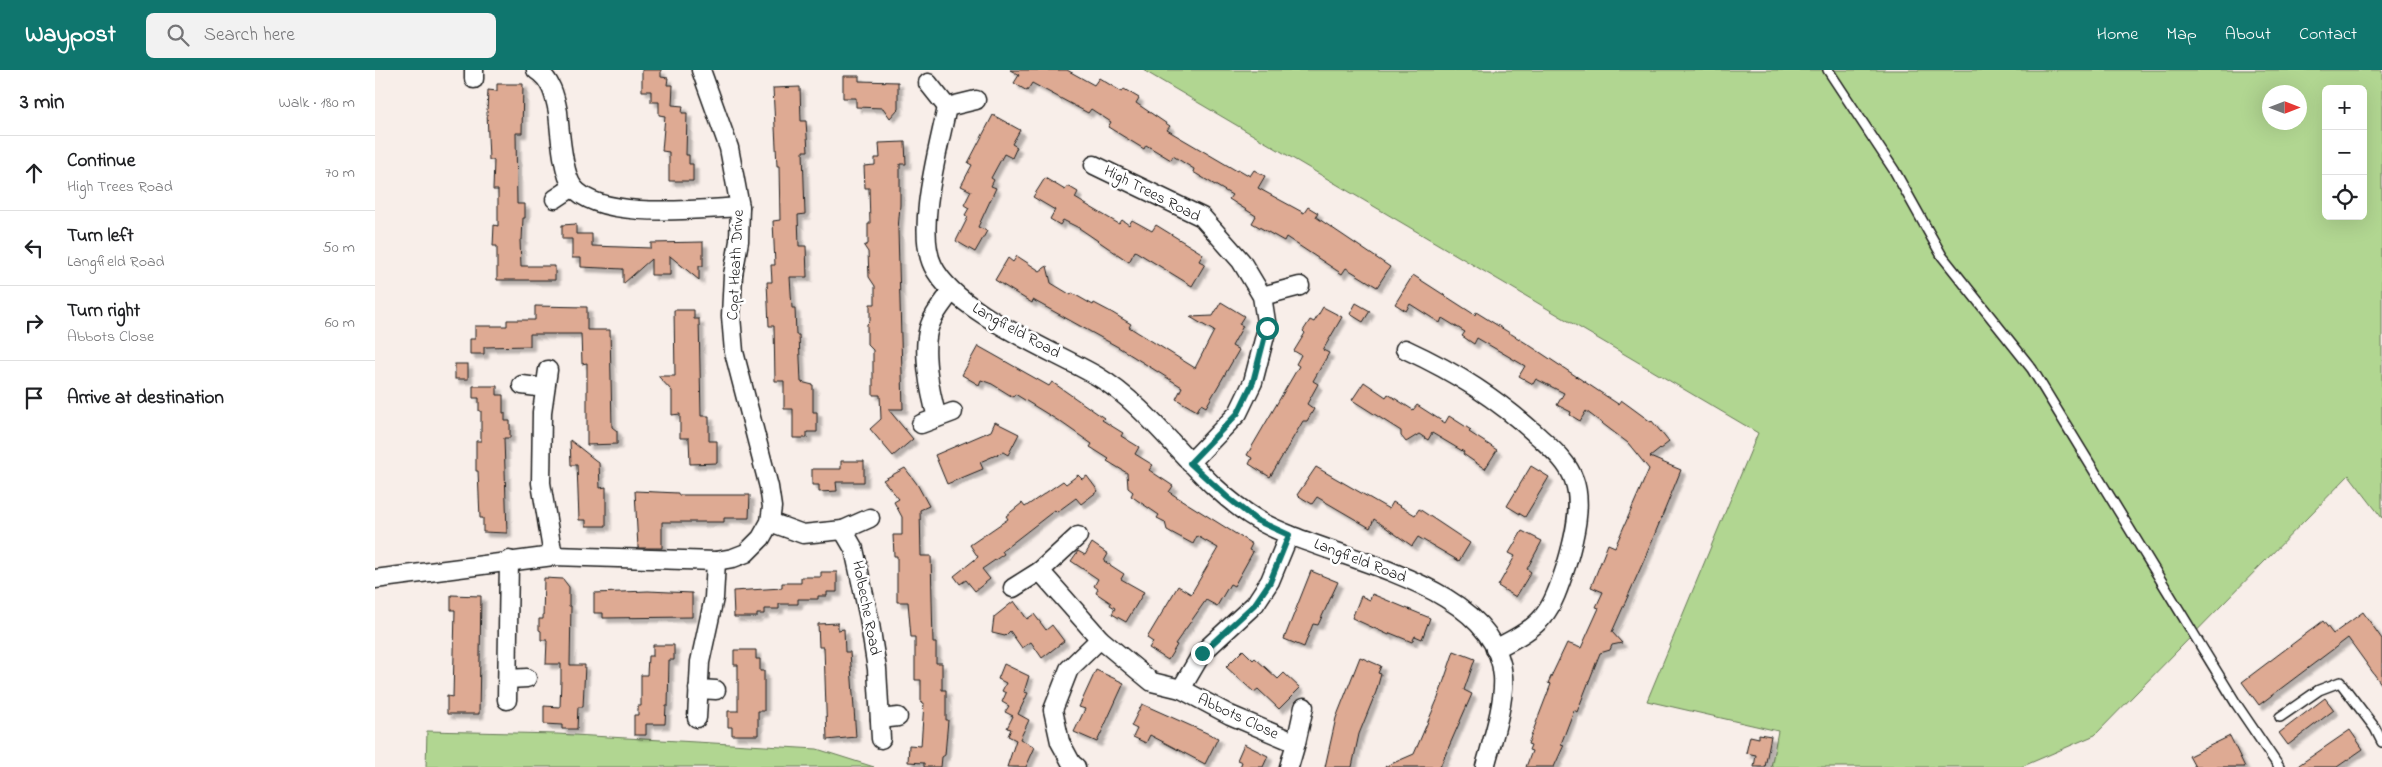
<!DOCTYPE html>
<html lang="en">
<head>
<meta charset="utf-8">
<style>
  :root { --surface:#fff; --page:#f2f2f2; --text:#202124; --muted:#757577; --line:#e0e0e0; --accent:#0f766e }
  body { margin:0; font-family:"Indie Flower",sans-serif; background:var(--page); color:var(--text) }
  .controls { position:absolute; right:15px; top:15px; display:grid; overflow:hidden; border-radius:8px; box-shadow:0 5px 20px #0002 }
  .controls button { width:45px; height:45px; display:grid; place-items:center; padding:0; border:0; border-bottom:1px solid var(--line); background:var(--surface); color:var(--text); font:25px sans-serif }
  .compass { position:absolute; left:1887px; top:15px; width:45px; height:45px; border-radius:50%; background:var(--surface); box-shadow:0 5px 20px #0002; rotate:90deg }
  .stop { position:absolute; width:15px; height:15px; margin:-11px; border:4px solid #0f766e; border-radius:50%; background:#fff }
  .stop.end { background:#0f766e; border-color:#fff; box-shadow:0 1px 5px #0008 }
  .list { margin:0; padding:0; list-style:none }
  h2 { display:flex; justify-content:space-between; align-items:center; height:65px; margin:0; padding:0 20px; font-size:21px }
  h2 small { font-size:16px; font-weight:400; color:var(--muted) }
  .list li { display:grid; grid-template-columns:32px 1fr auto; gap:15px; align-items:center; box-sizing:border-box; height:75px; padding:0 20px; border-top:1px solid var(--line) }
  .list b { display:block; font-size:19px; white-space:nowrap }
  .list p { margin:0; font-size:16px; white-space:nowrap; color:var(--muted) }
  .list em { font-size:16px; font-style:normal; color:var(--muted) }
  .icon { flex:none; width:28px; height:28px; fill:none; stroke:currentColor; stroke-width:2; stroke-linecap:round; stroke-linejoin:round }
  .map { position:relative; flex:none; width:2007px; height:697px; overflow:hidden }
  header { display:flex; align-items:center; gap:30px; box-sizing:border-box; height:70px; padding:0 25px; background:var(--accent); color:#fff }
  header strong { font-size:24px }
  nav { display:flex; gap:28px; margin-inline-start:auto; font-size:18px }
  .search { width:350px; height:45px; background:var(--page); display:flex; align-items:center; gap:12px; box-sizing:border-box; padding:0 18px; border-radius:8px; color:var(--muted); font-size:19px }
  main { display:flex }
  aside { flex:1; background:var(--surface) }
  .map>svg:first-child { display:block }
  .green { fill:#b1d691; stroke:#667956; fill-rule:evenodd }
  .building { fill:#deaa93; stroke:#1c1c1c; filter:url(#shadow) }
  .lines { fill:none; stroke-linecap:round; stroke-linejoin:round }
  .service-casing { stroke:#1c1c1c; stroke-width:12 }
  .minor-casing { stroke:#1c1c1c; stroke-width:21 }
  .service { stroke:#fff; stroke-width:9 }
  .minor { stroke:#fff; stroke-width:18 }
  .route { stroke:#0f766e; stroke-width:6 }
  .labels { text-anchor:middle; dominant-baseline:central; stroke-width:5; stroke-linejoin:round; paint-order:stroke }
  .street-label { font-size:16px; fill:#1c1c1c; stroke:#fff }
</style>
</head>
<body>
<header>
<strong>Waypost</strong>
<div class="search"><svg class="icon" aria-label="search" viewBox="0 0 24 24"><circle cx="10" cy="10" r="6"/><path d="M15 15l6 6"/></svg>Search here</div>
<nav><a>Home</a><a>Map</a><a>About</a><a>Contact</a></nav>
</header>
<main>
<aside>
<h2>3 min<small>Walk · 180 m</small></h2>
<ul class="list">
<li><svg class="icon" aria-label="ahead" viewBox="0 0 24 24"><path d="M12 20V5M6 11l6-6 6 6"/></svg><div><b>Continue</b><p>High Trees Road</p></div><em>70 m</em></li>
<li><svg class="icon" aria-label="left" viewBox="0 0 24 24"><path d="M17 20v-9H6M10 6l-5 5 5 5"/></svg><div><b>Turn left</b><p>Langfield Road</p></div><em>50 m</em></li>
<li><svg class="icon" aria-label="right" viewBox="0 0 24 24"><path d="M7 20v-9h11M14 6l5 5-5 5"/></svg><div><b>Turn right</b><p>Abbots Close</p></div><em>60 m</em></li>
<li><svg class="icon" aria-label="arrive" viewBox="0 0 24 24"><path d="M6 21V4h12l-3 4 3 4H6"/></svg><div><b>Arrive at destination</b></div></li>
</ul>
</aside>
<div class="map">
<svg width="2007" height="697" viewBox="0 0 2007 697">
  <defs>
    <filter id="shadow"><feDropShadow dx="4.5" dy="4.5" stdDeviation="1" flood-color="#0004"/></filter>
  </defs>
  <rect width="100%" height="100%" fill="#f8eee9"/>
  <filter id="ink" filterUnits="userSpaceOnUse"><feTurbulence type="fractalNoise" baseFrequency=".02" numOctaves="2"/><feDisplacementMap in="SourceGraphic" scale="10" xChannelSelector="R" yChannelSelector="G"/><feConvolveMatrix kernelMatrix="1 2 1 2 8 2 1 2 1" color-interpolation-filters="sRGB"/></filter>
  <g filter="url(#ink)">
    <g class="green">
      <path d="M768,0H2007V448L1974,405L1720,665L1646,697H1396L1403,661L1272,631L1383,363ZM1951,19H1988V146H1951ZM1894,22H1924V52H1894Z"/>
      <polygon points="52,661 182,664 442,679 499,697 51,697"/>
    </g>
    <g class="building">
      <polygon points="267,0 286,0 286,7 293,8 292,15 298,15 297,35 308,36 307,43 312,43 311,85 314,85 314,94 318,94 318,111 294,111 294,82 287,81 290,46 284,45 284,32 276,32 276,21 267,21"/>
      <polygon points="635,0 692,0 719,15 724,8 747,22 749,19 764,28 761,33 795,56 792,60 862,101 863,99 875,106 879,100 890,106 883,118 929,143 933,137 943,143 941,147 1015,197 1002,217 971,198 967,204 911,167 909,171 877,153 881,146 854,129 857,125 818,102 819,99 798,86 796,90 771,75 769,79 733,57 736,52 716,39 713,43 657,13 652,21 639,13 644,5"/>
      <polygon points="468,6 484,6 484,11 523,12 523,39 515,48 508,38 481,37 481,28 468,28"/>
      <polygon points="122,14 148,14 147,63 141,63 142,134 150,134 150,148 148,148 147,170 145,170 146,196 180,196 180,210 122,210 122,176 118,176 119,155 123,156 123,120 118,120 119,90 114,90 112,42 113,20 122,21"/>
      <polygon points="425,17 426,51 431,51 433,81 428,81 430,144 423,145 424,176 431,176 432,207 415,207 417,238 420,238 421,265 424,265 426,312 438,315 438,342 442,342 442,362 432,362 432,368 418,368 418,339 409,339 409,311 400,311 399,256 394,256 392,212 397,212 396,195 400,195 398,151 405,150 404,96 402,96 398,18"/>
      <polygon points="618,45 645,60 637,74 642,77 637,88 629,84 616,108 619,110 616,116 621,118 603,157 612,161 600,182 581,171 593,147 590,145 594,138 589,135 596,121 586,116 597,95 593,93"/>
      <polygon points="530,72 531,94 525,94 525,135 523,160 528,339 513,339 538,369 518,386 495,359 506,349 505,325 498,325 498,280 492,274 492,254 495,251 495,234 500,234 500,216 494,207 493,182 489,176 493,174 493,154 495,154 494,118 490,118 489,96 500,95 500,88 505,88 504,73"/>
      <polygon points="670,108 690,120 693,116 703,122 700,128 744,154 747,150 754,155 757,150 777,161 781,155 828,184 824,191 830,194 817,216 760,181 754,192 704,158 688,150 685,155 675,149 680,140 658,127"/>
      <polygon points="201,154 201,164 217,164 217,176 276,178 276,173 328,172 328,196 324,196 324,210 295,186 295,205 276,205 276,189 248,214 248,199 206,197 206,188 197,188 197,169 187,169 187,155"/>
      <polygon points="642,186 665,201 672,196 676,213 696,225 697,223 718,235 719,233 736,242 756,254 754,257 820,298 839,261 815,247 838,246 846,232 869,246 864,254 868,256 857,276 864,280 831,337 826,334 822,341 801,329 807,317 743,277 658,230 657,233 620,210 633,188 638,192"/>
      <polygon points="1038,205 1100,245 1101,242 1154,275 1243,334 1246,330 1276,352 1277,351 1294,372 1275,387 1306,400 1270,488 1237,562 1247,573 1237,575 1235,580 1225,583 1202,642 1199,640 1186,674 1189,675 1179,697 1151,697 1157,681 1154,680 1156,675 1153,674 1176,614 1173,613 1192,573 1206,578 1224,538 1221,537 1228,522 1216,517 1233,474 1240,477 1274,399 1253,373 1211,341 1205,351 1195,345 1196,342 1182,335 1189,323 1161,309 1158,314 1144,306 1150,296 1102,268 1099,274 1087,266 1090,262 1067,248 1065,253 1035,234 1031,241 1020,234"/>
      <polygon points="981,233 995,241 988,252 975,244"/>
      <polygon points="160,236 212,237 212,260 235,260 237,357 242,361 242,374 212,375 212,293 207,294 206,264 155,264 155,276 109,277 109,284 95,284 95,269 100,269 100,256 132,256 132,250 160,250"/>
      <polygon points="948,237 967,247 948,280 954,283 938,311 943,314 932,334 939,339 932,351 928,351 895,407 874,394 877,388 872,385 924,296 921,294 926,285 919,281 930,263 928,261 935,250 939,252"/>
      <polygon points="299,240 319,240 319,249 324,249 326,346 334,346 334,371 342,371 342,393 315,394 314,368 305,368 305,344 297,345 297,321 283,306 300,306"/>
      <polygon points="603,276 674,316 677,312 729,348 727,350 748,363 746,366 764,377 760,384 778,395 774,400 798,416 794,422 877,474 874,480 878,482 859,516 855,514 842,536 831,530 800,574 802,575 793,590 774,578 778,572 772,568 803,516 816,524 843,478 822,466 818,474 792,460 790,452 782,448 784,445 756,426 758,422 753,418 752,403 732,391 734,389 715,377 717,374 687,353 640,324 638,327 617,314 606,310 604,315 587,305"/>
      <rect x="80" y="294" width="13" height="15"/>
      <polygon points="989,312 1011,327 1013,324 1038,340 1042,335 1070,353 1074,346 1096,360 1094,362 1122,380 1110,399 1088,384 1089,382 1057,363 1053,370 1044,364 1031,372 1026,366 1026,361 977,330"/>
      <polygon points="98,316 122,316 122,325 128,325 128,343 130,343 130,351 135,351 135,368 129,368 132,463 108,462 108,448 105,448 103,401 101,401 101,371 106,371 106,341 104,341 104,328 98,328"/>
      <polygon points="620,352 644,364 633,385 628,382 605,392 608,399 572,414 560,385 616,361"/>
      <polygon points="195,370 224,393 225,418 231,417 231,456 211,456 211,450 204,450 202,395 196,395"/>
      <polygon points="466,391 489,391 489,412 461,412 462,421 444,422 444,415 437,415 437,399 466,399"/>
      <polygon points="1156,396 1174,407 1150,447 1132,436"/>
      <polygon points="941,397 1014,439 1018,432 1040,445 1044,439 1095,473 1084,491 1043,467 1037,476 999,449 995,458 942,427 937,434 922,425"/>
      <polygon points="530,398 542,414 554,436 545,440 546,486 556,486 558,573 561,573 561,593 567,593 567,620 571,620 571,650 573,650 570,685 567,687 566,697 549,697 549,693 533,692 534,675 546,676 549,633 546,633 546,610 540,610 540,567 536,567 533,532 522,532 522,486 519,486 518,465 527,465 527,447 519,432 524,429 508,410"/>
      <polygon points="703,405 707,409 712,406 723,421 706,434 701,428 682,442 680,440 627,481 629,484 607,499 615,509 600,521 591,510 585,514 579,506 603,487 595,475 633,449 631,446 647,433 650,437 688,411 691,414"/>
      <polygon points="260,421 303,423 303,425 375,425 374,448 349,448 349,452 287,452 287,478 263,478"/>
      <polygon points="1147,461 1167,471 1152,499 1156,502 1141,527 1123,516 1140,486 1134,483"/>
      <polygon points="717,473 733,484 729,491 749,504 746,509 769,522 751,552 737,544 740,538 735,535 736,533 721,523 723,519 719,516 723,509 696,491 703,481 710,485"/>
      <polygon points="936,501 963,512 943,555 938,554 929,577 909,569"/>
      <polygon points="446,502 462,502 462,522 452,522 452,526 443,526 443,529 423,529 423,534 404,534 404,539 389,539 389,544 382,544 382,547 359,547 358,521 407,518 407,513 426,513 426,507 446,507"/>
      <polygon points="169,508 188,509 194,517 194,536 196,536 195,595 210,595 208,637 203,637 202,659 187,659 187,655 169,654 169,636 185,637 186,609 186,594 171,594 172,570 166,570 166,561 164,560 164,549 168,549"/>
      <polygon points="273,521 317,523 317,547 228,548 228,543 219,543 219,523"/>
      <polygon points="997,524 1055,548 1047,569 1040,566 1037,572 1015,563 1014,565 977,548 986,526 995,530"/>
      <polygon points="76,525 106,526 104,644 72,644 72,626 78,627 80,540 76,540"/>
      <polygon points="639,531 652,549 659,544 671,560 677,555 689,571 667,588 656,572 647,578 635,561 630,566 617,563 619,547"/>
      <polygon points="1988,542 2007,569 2007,615 1973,568 1884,635 1867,612 1948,551 1958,564"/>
      <polygon points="463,553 463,560 469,559 470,582 475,582 481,667 452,670 449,577 444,577 443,554"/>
      <polygon points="278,575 299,575 299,590 294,590 293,636 291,636 290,654 271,654 271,665 259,665 259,645 263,645 263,636 266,636 266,605 272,605 273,586 278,586"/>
      <polygon points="359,580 381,580 381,589 385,589 385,601 389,601 389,641 383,641 383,665 357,665 357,657 353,657 353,641 363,641 363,595 359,595"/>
      <polygon points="868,580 878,590 880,588 903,609 909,603 925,618 904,639 883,619 879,622 851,597"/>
      <polygon points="1079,581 1100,589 1089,620 1097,624 1065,697 1009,697 1039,684 1063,628"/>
      <polygon points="985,587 1006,596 1003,603 1006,604 1001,622 984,664 977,697 950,697 961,648"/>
      <polygon points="629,594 654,606 649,622 653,623 643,644 654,650 645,669 660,677 651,697 632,697 641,670 633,666 636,659 632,658 638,646 630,642 634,636 627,632 631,623 627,621 631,613 623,609"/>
      <polygon points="721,600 749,613 722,672 699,662 710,639 704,637"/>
      <polygon points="1950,628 1959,640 1913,675 1904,663"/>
      <polygon points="767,634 843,668 830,694 775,665 771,673 758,667 762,659 756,656"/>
      <polygon points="1975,660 1988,679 1962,697 1921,697"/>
      <polygon points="1384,664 1396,666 1390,697 1379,697 1381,685 1371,683 1375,666 1384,668"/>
      <polygon points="1855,666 1870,697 1820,697 1814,686"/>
      <polygon points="869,674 893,686 888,697 865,697 867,692 862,690"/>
    </g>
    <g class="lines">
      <g class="service-casing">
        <g id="service">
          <polyline points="1453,0 1519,100 1567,186 1657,299 1862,635 1904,697"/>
          <polyline points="1905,647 1944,620 1965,612 2000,658 2007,672"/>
        </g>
      </g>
      <g class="minor-casing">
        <g id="minor">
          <path d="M161,0C176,9 180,26 183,42C185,61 187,102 198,117C225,151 325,139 365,137"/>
          <polyline points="99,9 99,0"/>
          <polyline points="553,13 572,37"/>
          <path d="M601,30L572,37C564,77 540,160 558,196C580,242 677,280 722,306C784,343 820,413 883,450C948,489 1121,509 1128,606C1130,633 1117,671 1110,697"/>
          <polyline points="719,95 827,147 866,191 887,226 892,258 878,312 863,343 815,393"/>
          <polyline points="180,129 198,117"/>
          <polyline points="887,226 925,216"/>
          <path d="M1030,279C1082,303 1121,328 1163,366C1177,379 1193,392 1199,410C1208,434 1199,469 1192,493C1175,545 1170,554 1120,579"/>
          <polyline points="173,300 167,342 166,413 178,486"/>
          <polyline points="147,315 170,318"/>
          <path d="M562,347C555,323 546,278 555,255C559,243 569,232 576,222"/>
          <polyline points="546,354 578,342"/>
          <polyline points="495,448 468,460 479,479 494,548 502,599 506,669"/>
          <polyline points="395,452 428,464 468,460"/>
          <polyline points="703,466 665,501 725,569"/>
          <polyline points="0,509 178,486 341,491 358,488 371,483 386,468 395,452 397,437 394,417 359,282 356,246 358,205 364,171 365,137 354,78 326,0"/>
          <polyline points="638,518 665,501"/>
          <polyline points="133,609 152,608"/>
          <polyline points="323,619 341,620"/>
          <polyline points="132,630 134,490"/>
          <polyline points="322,648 325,592 339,528 341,491"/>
          <polyline points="505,649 523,647"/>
          <polyline points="921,673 929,637"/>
          <polyline points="701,697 697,694 685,672 678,640 694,599 725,569 777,612 806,619"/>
          <polyline points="914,697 921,673 855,645 806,619 827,583 880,534 895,511 914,465"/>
        </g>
      </g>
      <use href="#service" class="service"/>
      <use href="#minor" class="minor"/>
    </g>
  </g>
  <g class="lines" filter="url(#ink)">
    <polyline class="route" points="827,583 880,534 895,512 914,465 881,450 852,427 815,393 863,343 878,312 892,258"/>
  </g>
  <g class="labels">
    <g class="street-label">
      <text transform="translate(777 124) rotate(27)">High Trees Road</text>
      <text transform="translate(361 195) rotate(-87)">Copt Heath Drive</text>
      <text transform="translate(641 261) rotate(29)">Langfield Road</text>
      <text transform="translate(985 491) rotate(21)">Langfield Road</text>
      <text transform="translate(491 538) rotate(79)">Holbeche Road</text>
      <text transform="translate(863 647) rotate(25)">Abbots Close</text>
    </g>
  </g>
</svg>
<div class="controls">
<button>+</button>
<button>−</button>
<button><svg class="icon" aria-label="locate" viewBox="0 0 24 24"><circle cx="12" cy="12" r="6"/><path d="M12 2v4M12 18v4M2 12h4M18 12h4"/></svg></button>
</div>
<svg class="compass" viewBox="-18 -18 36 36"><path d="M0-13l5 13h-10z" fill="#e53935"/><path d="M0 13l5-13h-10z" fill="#757577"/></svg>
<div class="stop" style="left:892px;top:258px"></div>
<div class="stop end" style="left:827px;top:583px"></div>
</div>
</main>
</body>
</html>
